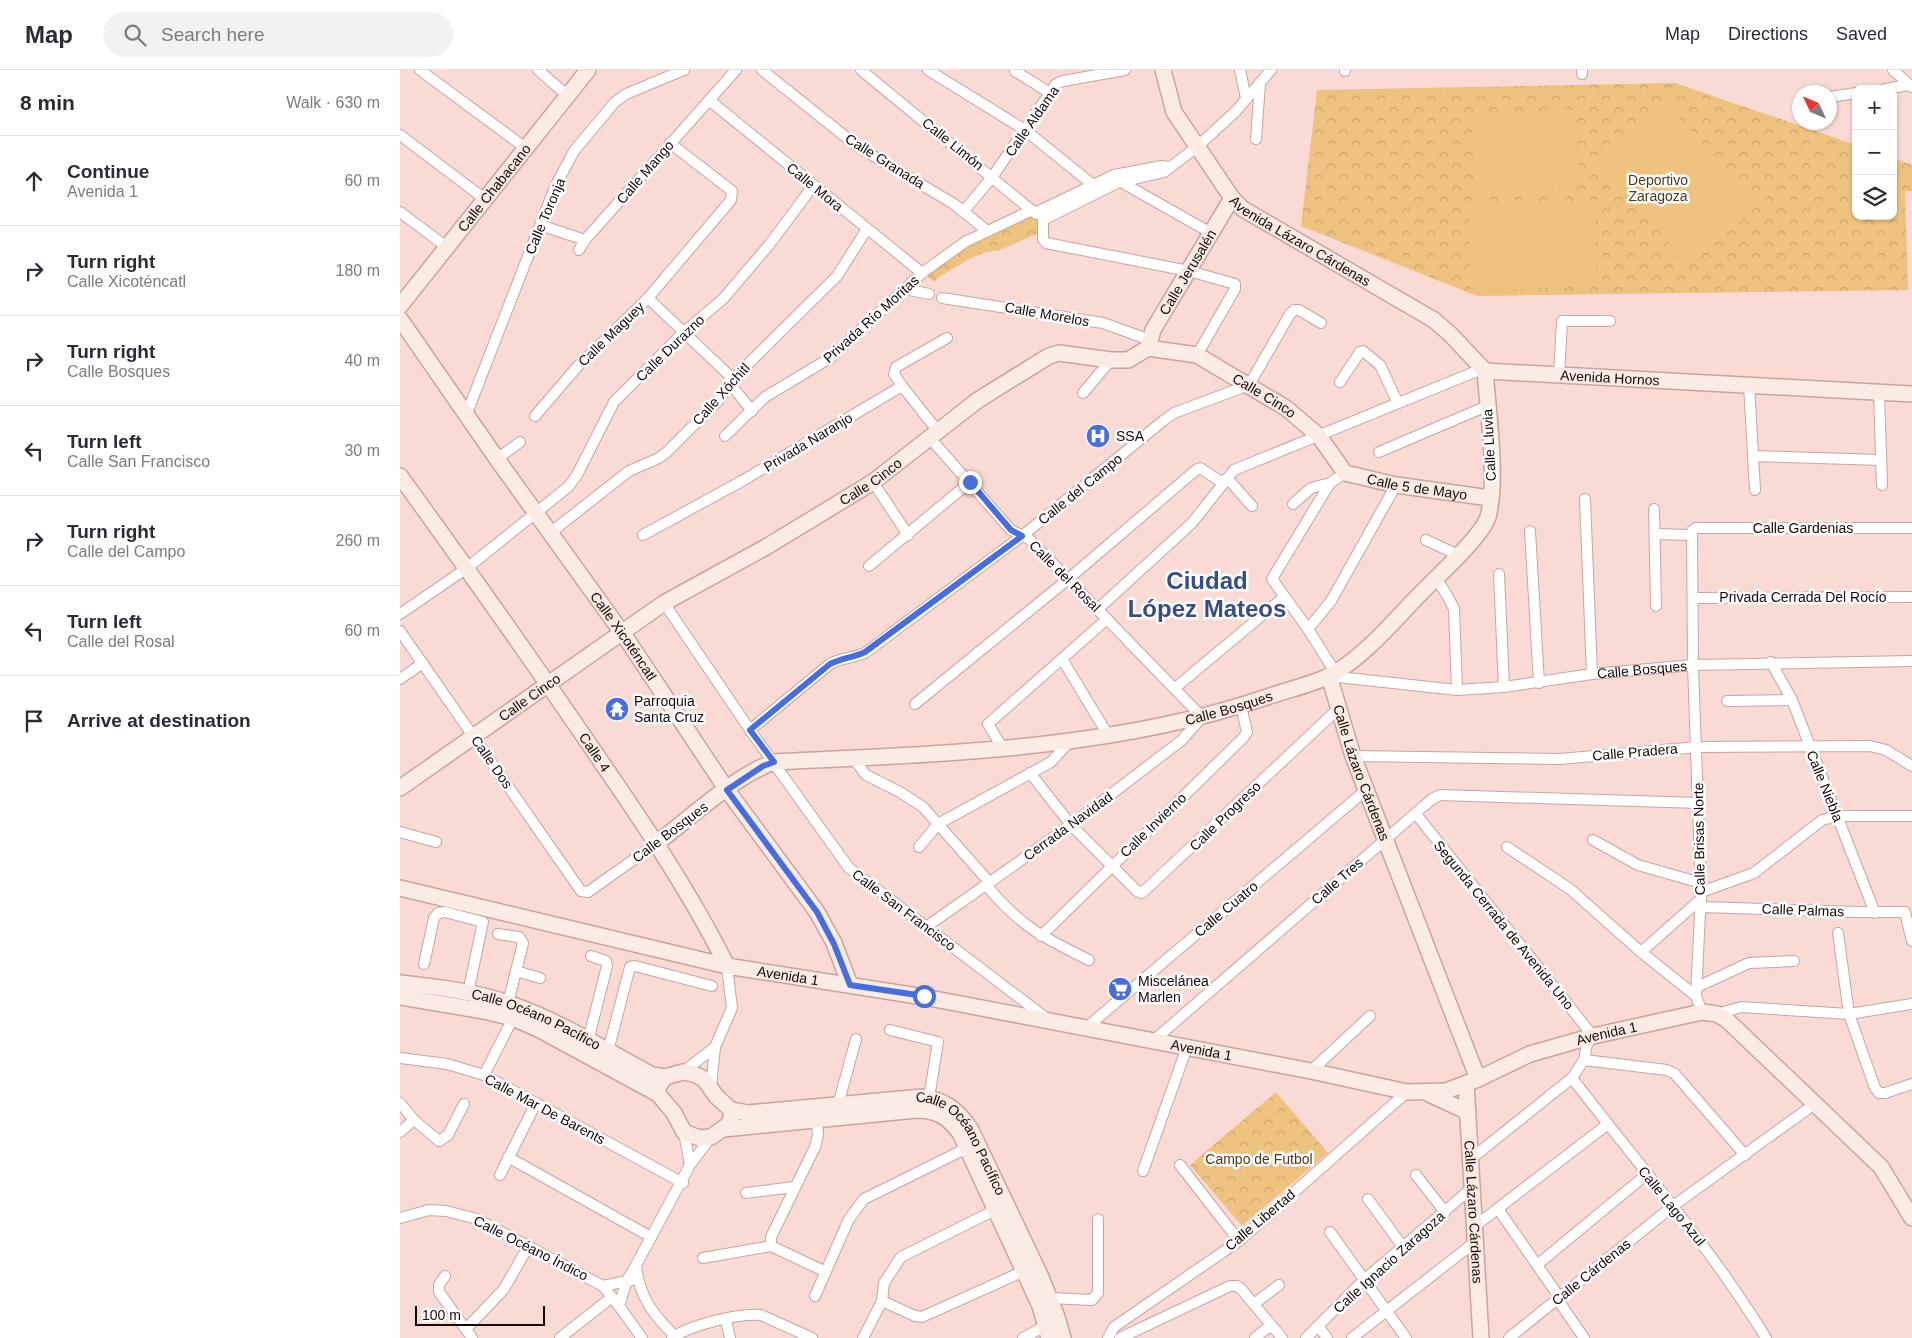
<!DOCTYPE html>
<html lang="en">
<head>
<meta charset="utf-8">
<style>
  :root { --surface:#fff; --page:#f2f2f3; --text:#2b2b33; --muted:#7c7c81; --line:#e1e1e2 }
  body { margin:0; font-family:Helvetica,sans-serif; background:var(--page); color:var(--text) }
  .controls { position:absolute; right:15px; top:15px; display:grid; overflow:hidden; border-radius:10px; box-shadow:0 1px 4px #0004 }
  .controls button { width:45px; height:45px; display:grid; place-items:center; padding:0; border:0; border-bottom:1px solid var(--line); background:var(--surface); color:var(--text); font:25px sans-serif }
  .compass { position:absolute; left:1392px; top:15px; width:45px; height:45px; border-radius:50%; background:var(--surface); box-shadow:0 1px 4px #0004; rotate:314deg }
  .scale { position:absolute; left:15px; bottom:12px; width:130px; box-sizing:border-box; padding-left:5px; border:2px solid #150907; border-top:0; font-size:14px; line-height:18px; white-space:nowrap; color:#150907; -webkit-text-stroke:4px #fff; paint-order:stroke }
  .stop { position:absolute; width:15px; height:15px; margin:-11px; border:4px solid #476ee1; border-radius:50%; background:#fff }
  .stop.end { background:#476ee1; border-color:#fff; box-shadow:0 1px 5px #0008 }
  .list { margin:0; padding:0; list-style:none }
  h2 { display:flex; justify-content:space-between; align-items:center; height:65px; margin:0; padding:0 20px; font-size:21px }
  h2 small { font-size:16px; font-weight:400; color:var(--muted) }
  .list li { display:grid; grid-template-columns:32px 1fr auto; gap:15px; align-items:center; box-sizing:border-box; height:90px; padding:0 20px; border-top:1px solid var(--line) }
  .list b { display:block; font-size:19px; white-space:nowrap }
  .list p { margin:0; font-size:16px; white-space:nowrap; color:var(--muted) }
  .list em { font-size:16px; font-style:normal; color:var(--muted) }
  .icon { flex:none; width:28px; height:28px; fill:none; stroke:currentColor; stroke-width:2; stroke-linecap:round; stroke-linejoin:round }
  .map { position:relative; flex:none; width:1512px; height:1268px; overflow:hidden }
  header { display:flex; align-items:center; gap:30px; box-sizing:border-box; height:70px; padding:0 25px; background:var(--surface); border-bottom:1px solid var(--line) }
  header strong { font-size:24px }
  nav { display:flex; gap:28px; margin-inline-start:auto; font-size:18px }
  .search { width:350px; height:45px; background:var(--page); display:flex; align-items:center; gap:12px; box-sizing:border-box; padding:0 18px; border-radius:28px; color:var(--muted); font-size:19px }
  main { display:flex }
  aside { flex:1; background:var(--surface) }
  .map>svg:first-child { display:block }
  .forest { fill:url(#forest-crowns) }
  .pitch { fill:#eec27f }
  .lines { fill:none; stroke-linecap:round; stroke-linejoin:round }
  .street-casing { stroke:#caa59f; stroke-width:12 }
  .secondary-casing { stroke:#caa59f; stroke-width:18 }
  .street { stroke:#fff; stroke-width:10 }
  .secondary { stroke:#faece4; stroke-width:15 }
  .route { stroke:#476ee1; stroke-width:6 }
  .labels { text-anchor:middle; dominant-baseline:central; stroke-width:5; stroke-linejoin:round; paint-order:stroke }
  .street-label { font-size:14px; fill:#150907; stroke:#fff }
  .park-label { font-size:14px; fill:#4d391b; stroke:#fff }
  .poi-label { font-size:14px; fill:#150907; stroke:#fff; text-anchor:start }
  .town-label { font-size:24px; font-weight:bold; fill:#374d87; stroke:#fff }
</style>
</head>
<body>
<header>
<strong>Map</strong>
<div class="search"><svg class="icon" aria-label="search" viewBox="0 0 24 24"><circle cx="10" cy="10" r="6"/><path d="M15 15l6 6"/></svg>Search here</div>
<nav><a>Map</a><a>Directions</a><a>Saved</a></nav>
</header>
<main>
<aside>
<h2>8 min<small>Walk · 630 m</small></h2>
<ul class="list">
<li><svg class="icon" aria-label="ahead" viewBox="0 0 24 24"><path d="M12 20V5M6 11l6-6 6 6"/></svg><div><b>Continue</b><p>Avenida 1</p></div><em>60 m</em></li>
<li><svg class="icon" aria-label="right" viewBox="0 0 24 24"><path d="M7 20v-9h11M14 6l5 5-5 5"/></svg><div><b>Turn right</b><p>Calle Xicoténcatl</p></div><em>180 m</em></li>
<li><svg class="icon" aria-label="right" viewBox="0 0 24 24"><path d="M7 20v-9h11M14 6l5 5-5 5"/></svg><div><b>Turn right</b><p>Calle Bosques</p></div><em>40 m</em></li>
<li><svg class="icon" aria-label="left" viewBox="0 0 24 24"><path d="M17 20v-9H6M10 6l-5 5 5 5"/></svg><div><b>Turn left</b><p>Calle San Francisco</p></div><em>30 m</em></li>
<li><svg class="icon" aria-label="right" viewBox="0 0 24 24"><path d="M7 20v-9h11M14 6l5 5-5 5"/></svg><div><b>Turn right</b><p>Calle del Campo</p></div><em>260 m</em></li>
<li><svg class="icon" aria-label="left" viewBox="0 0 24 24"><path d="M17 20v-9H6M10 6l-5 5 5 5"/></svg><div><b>Turn left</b><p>Calle del Rosal</p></div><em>60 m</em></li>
<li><svg class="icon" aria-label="arrive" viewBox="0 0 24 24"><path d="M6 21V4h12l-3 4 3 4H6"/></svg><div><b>Arrive at destination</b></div></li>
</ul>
</aside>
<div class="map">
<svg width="1512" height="1268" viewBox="0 0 1512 1268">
  <defs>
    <pattern id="forest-crowns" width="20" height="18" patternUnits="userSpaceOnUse" patternTransform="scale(1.25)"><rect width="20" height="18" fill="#eec27f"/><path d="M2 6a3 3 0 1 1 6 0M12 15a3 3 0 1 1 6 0" fill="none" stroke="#cba56c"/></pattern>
  </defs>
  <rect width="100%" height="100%" fill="#fadad5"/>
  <g class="forest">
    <polygon points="1275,13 1456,75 1456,146 1493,146 1493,88 1512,95 1512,121 1505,121 1508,220 1077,226 901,156 917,20"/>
    <polygon points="633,141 643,161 600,180 586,182 573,187 539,207 534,212 525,204 565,173"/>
    <polygon points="876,1022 928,1083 842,1156 790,1095"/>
  </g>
  <g class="pitch">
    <polygon points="1269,35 1356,138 1288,196 1200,93"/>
    <polygon points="1176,40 1179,118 1074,122 1072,43"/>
    <polygon points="1195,132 1197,216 1071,221 1069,137"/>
  </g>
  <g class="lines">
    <g class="street-casing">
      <g id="street">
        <polyline points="20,0 127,79"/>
        <polyline points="138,0 168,26"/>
        <polyline points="362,0 457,76 554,134 586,160"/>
        <polyline points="461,0 636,144"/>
        <polyline points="528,0 625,60 693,115"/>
        <polyline points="840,0 846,28"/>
        <polyline points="1182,0 1182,4"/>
        <polyline points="1493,0 1512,17"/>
        <polyline points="615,1 650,23"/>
        <polyline points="945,1 945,0"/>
        <polyline points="1485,19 1509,15"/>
        <polyline points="1430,27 1456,23"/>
        <polyline points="309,30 522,203"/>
        <polyline points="0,65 86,130"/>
        <polyline points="856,69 860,13"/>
        <polyline points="720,109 721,112 811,163"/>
        <polyline points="0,142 48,178"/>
        <polyline points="563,142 593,106 656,14 663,11 725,0"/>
        <polyline points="635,143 714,105 762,96 769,97"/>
        <polyline points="643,150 643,169 646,173 789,201 835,214 835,219 797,285"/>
        <polyline points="643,150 717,113 764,102 797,77 836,41 871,0"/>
        <polyline points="140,155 185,170"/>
        <polyline points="179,180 185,170 336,0"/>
        <polyline points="505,219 529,224"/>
        <polyline points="248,228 333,309"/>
        <polyline points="542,228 703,253 750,270"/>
        <polyline points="1159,305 1162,251 1210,251"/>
        <polyline points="940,312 960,282 963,281 980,295 998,333"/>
        <polyline points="1349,315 1355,420"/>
        <polyline points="502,316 537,360"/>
        <polyline points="336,321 352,341"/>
        <polyline points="1479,322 1482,415"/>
        <polyline points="683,323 711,290"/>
        <polyline points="67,343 155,117 174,81 215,32 226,24 284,0"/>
        <polyline points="135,346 178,296 248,228 331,130 332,121 270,73"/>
        <polyline points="325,366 365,327 430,288 522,203 565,172 632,140"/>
        <polyline points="979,382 1087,336"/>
        <polyline points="1353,386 1481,390"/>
        <polyline points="97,389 120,372"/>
        <polyline points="827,408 852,436"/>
        <polyline points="473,412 508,465"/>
        <polyline points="1185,429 1192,604"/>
        <polyline points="893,434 911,418 930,413"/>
        <polyline points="1254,439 1256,536"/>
        <polyline points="1130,461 1139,613"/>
        <polyline points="150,463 229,401 259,388 267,382 318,331 333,309 437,206 467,159"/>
        <polyline points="1255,464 1292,465"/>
        <polyline points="243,465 342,411 502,316 494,304 496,297 547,268"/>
        <polyline points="1026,470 1058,485"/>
        <polyline points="469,496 570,412"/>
        <polyline points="1099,504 1104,617"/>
        <polyline points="1036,508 1048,527 1054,539 1057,620"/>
        <polyline points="1294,528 1512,527"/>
        <polyline points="264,533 350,660 449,798 646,948"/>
        <polyline points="698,539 792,453 834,400 1077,301 1085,301"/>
        <polyline points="0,544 67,498 168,417 177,405 214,332 284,262 323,229 369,175 413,116"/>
        <polyline points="908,559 931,531 996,415"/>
        <polyline points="0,561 181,821 188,822 257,773"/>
        <polyline points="662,589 708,665"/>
        <polyline points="1371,592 1392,630 1475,843"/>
        <polyline points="935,602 908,559 872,509 930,413 945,403"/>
        <path id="s1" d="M929,606L1057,620L1104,617L1192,604L1293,595L1512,591"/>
        <polyline points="0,609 23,593"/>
        <polyline points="775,618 884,527"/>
        <polyline points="1327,631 1392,630"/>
        <polyline points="515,634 667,510 796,400 800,398 823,413"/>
        <path d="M350,660L430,594C441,588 453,588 465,583L622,466L763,351L774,343L849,315L890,244L894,240H899L921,253"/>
        <polyline points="602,677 588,654 707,549"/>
        <polyline points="953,686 1160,689 1298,677 1470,676 1486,680 1512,696"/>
        <polyline points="453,688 466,705 500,722 523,737 590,813"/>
        <polyline points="630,703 671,755 737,821 742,823 938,639"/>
        <polyline points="1016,744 1193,966 1187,974 1184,990 1172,1008 1072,1088"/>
        <polyline points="0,762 36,772"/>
        <polyline points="1193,770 1238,795 1301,813"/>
        <polyline points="519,777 538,754 651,692 670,671"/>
        <polyline points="1107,777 1170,819 1241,882 1296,926"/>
        <path d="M586,815C620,856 642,867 689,890"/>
        <polyline points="1301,822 1354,803 1422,750 1437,746 1512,746"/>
        <polyline points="1301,837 1458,842 1505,842 1512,871"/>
        <polyline points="526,857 671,755 782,670 802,647 629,469 611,460 529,367"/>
        <polyline points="1438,863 1449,944 1475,1018 1479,1023 1485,1023 1512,1014"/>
        <polyline points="98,864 119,867 123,873 108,933"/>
        <polyline points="641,866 843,668 847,662 841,636"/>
        <polyline points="1241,882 1301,829"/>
        <polyline points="24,894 34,848 38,843 45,842 83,852 68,923"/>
        <polyline points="116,901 140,908"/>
        <polyline points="1297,917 1349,893 1394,891"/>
        <polyline points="1302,942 1296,926 1301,822 1293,595 1292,461 1296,458 1512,458"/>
        <polyline points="1317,944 1341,937 1449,944 1512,934"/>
        <polyline points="686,958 966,720"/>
        <polyline points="490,960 538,972 529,1028"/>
        <polyline points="188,971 207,896 206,891 191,886"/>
        <polyline points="753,971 1032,729 1040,725 1299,733"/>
        <polyline points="208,981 230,897 235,896 312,916"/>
        <polyline points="0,988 47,994 84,1005 283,1113"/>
        <polyline points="1184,990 1267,1000 1275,1004 1345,1085"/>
        <polyline points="911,1001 970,946"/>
        <polyline points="283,1002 315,977"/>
        <polyline points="84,1005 113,948"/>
        <path d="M1172,1008C1238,1094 1309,1175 1366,1268"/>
        <polyline points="311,1017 315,977 332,938 327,896"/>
        <polyline points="0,1033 14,1050 39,1071 48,1065 64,1034"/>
        <polyline points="438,1035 456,969"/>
        <polyline points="0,1062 14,1050"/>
        <polyline points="284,1062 290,1095"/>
        <polyline points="108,1087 251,1167"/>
        <polyline points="780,1095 839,1171"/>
        <polyline points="743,1101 787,977"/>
        <polyline points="100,1105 136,1033"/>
        <polyline points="1016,1105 1045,1142"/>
        <polyline points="346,1123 394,1117"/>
        <polyline points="968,1129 1003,1177"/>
        <polyline points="1098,1139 1160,1228"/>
        <polyline points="0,1148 29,1140 46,1141 77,1149 203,1216 219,1236"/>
        <polyline points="1075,1156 1208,1054"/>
        <polyline points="930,1162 1006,1268"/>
        <polyline points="371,1176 371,1167 415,1077 418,1065 417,1051"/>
        <polyline points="371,1176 426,1202"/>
        <polyline points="303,1188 371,1176"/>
        <polyline points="236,1195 290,1095 311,1067"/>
        <polyline points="1137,1195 1247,1104"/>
        <polyline points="45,1206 39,1215 39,1222 72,1268"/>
        <polyline points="203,1216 232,1210"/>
        <polyline points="415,1226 449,1149 464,1129 571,1076"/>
        <polyline points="650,1228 692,1230 698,1223 698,1149"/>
        <polyline points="1158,1230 1184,1268"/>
        <polyline points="482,1231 515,1246 522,1247 624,1201"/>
        <polyline points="854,1234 879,1215"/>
        <polyline points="326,1250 330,1268"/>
        <polyline points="918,1256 927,1268"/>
        <polyline points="66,1259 104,1219 129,1175"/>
        <polyline points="160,1268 212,1227"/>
        <path d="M242,1268L219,1236L227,1210L236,1195C239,1226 253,1245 275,1266"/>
        <path d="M272,1268C290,1255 339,1243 361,1245L412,1268"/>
        <polyline points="463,1268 482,1231 484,1213 501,1187 601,1137"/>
        <polyline points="623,1268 651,1253"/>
        <polyline points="708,1268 714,1257 839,1171 1007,1022"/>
        <polyline points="720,1268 830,1216 837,1216 842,1220 882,1268"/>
        <polyline points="855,1268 871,1255"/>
        <polyline points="906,1268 965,1209 1073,1117"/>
        <polyline points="952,1268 1075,1172"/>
        <polyline points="1109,1268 1273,1136 1416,1033"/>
      </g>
    </g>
    <g class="secondary-casing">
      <g id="secondary">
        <path id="s2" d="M763,0L774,42L832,128L843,139L1034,250L1050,264L1085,301"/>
        <path id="s3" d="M0,236L188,0"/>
        <path id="s4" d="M0,249L97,389L228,571L327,720L417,842L434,873L450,915"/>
        <path id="s5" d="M748,278L753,260L832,128"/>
        <path id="s6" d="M1085,301L1512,324"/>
        <path id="s7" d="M0,406C64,494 126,582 187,671C237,744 287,816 327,896"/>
        <path id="s8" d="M929,606L953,686L1078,1009"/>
        <path id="s9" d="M0,718L264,533L366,477L473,412L578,330L649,286L659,283L711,290H728L748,278L797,285L886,338L919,366L945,403L996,415L1090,428"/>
        <path id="s10" d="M257,773C290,748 336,705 374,692C537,684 712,680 867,627C887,620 910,615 929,606C964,588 996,548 1023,521C1039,505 1082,466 1088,447C1098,410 1088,341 1085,301"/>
        <path id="s11" d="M0,818L327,896L524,927L911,1001L1007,1022L1046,1021L1078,1009L1130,984L1193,966L1302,942L1317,944L1327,950L1481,1097L1512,1148"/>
        <path id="s12" d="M0,913C38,917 80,922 116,936C163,953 207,981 252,1005L265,1007L283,1002L294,1004L304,1009L316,1026L331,1040L332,1046L328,1055L311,1067L299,1068L284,1062L274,1043L258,1024V1017L265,1007"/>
        <polyline points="0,927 84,941 113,948 140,960 258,1024"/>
        <path id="s13" d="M1066,1014L1081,1268"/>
        <polyline points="1029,1024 1068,1042"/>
        <path id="s14" d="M331,1040L348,1043L522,1027C545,1030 559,1041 571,1060L640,1205L657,1247L663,1268"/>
        <path d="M324,1059L516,1040C537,1040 548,1047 560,1063L640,1236L649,1268"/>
      </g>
    </g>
    <use href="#street" class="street"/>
    <use href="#secondary" class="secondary"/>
  </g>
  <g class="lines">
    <path class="route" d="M524,926L450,915L434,874L417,842L327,720L363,696L374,692L350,660L430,594C441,588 453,588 465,582L622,466L611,460L570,412"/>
  </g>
  <defs>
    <g id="hospital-disc" transform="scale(1.25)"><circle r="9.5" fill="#476ee1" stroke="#fff"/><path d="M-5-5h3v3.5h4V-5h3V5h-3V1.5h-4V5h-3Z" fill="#fff"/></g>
    <g id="temple-disc" transform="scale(1.25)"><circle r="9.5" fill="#476ee1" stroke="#fff"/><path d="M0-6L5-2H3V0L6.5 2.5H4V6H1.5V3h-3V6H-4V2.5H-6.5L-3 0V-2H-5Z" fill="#fff"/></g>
    <g id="supermarket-disc" transform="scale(1.25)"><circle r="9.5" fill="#476ee1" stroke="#fff"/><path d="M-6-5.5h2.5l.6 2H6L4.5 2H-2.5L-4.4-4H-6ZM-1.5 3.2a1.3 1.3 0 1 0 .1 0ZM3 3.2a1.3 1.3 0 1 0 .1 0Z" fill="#fff"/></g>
  </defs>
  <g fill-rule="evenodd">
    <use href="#hospital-disc" x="698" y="366"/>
    <use href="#temple-disc" x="217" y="639"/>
    <use href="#supermarket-disc" x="720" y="919"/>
  </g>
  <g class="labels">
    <g class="street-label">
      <text transform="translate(632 51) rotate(-55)">Calle Aldama</text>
      <text transform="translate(553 74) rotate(39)">Calle Limón</text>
      <text transform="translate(485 91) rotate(32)">Calle Granada</text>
      <text transform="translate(245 102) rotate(-49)">Calle Mango</text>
      <text transform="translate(415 117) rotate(39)">Calle Mora</text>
      <text stroke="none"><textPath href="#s3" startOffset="151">Calle Chabacano</textPath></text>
      <text transform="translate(145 146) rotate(-67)">Calle Toronja</text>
      <text stroke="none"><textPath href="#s2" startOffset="228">Avenida Lázaro Cárdenas</textPath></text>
      <text stroke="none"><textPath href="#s5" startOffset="86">Calle Jerusalén</textPath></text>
      <text transform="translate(647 244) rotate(10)">Calle Morelos</text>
      <text transform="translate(471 249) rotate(-42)">Privada Río Moritas</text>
      <text transform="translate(211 264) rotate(-44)">Calle Maguey</text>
      <text transform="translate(270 278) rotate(-44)">Calle Durazno</text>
      <text stroke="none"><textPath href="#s6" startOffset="125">Avenida Hornos</textPath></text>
      <text transform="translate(321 324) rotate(-48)">Calle Xóchitl</text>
      <text stroke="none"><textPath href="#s9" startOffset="1012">Calle Cinco</textPath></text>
      <text transform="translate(408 372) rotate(-31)">Privada Naranjo</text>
      <text transform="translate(1089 375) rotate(-93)">Calle Lluvia</text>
      <text stroke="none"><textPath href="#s9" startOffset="562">Calle Cinco</textPath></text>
      <text stroke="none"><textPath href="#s9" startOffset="1199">Calle 5 de Mayo</textPath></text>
      <text transform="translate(680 419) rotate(-39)">Calle del Campo</text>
      <text x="1403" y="458">Calle Gardenias</text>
      <text transform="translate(665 506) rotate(45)">Calle del Rosal</text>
      <text x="1403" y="527">Privada Cerrada Del Rocío</text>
      <text stroke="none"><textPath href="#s4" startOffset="388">Calle Xicoténcatl</textPath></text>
      <text stroke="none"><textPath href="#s1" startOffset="315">Calle Bosques</textPath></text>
      <text stroke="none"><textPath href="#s9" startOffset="158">Calle Cinco</textPath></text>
      <text stroke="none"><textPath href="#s10" startOffset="602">Calle Bosques</textPath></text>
      <text stroke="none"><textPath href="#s7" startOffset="338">Calle 4</textPath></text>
      <text transform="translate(1235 682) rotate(-5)">Calle Pradera</text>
      <text transform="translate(92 692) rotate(55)">Calle Dos</text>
      <text stroke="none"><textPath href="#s8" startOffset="102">Calle Lázaro Cárdenas</textPath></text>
      <text transform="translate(1425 716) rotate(68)">Calle Niebla</text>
      <text transform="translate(825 746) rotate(-44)">Calle Progreso</text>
      <text transform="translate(753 755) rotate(-44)">Calle Invierno</text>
      <text transform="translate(668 756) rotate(-36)">Cerrada Navidad</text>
      <text transform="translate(270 762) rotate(-37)">Calle Bosques</text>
      <text transform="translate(1299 769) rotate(-91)">Calle Brisas Norte</text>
      <text transform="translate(937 811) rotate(-41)">Calle Tres</text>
      <text transform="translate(826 839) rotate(-40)">Calle Cuatro</text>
      <text transform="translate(504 840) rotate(37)">Calle San Francisco</text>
      <text transform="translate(1403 840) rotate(2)">Calle Palmas</text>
      <text transform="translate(1104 855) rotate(51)">Segunda Cerrada de Avenida Uno</text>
      <text stroke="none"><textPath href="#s11" startOffset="398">Avenida 1</textPath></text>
      <text stroke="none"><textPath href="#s12" startOffset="142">Calle Océano Pacífico</textPath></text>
      <text stroke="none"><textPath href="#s11" startOffset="1238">Avenida 1</textPath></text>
      <text stroke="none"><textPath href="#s11" startOffset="818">Avenida 1</textPath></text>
      <text transform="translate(145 1039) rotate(28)">Calle Mar De Barents</text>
      <text stroke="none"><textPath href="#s14" startOffset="255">Calle Océano Pacífico</textPath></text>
      <text transform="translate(1272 1136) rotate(51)">Calle Lago Azul</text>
      <text stroke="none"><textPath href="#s13" startOffset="128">Calle Lázaro Cárdenas</textPath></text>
      <text transform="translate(860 1150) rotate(-40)">Calle Libertad</text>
      <text transform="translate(131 1178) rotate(27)">Calle Océano Índico</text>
      <text transform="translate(989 1192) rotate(-42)">Calle Ignacio Zaragoza</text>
      <text transform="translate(1191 1202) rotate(-39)">Calle Cárdenas</text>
    </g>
    <g class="park-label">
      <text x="1258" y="110">Deportivo<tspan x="1258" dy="16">Zaragoza</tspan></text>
      <text x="859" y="1089">Campo de Futbol</text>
    </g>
    <g class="poi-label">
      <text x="716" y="366">SSA</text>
      <text x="234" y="631">Parroquia<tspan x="234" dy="16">Santa Cruz</tspan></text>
      <text x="738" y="911">Miscelánea<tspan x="738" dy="16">Marlen</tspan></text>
    </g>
    <g class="town-label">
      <text x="807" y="510">Ciudad<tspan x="807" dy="28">López Mateos</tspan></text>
    </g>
  </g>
</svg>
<div class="controls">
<button>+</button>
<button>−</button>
<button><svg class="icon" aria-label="layers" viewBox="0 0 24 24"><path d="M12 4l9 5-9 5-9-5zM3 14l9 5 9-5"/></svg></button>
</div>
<svg class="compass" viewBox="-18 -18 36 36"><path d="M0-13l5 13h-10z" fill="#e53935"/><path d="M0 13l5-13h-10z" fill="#7c7c81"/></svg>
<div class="scale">100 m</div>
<div class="stop" style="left:524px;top:926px"></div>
<div class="stop end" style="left:570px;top:412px"></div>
</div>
</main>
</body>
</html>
